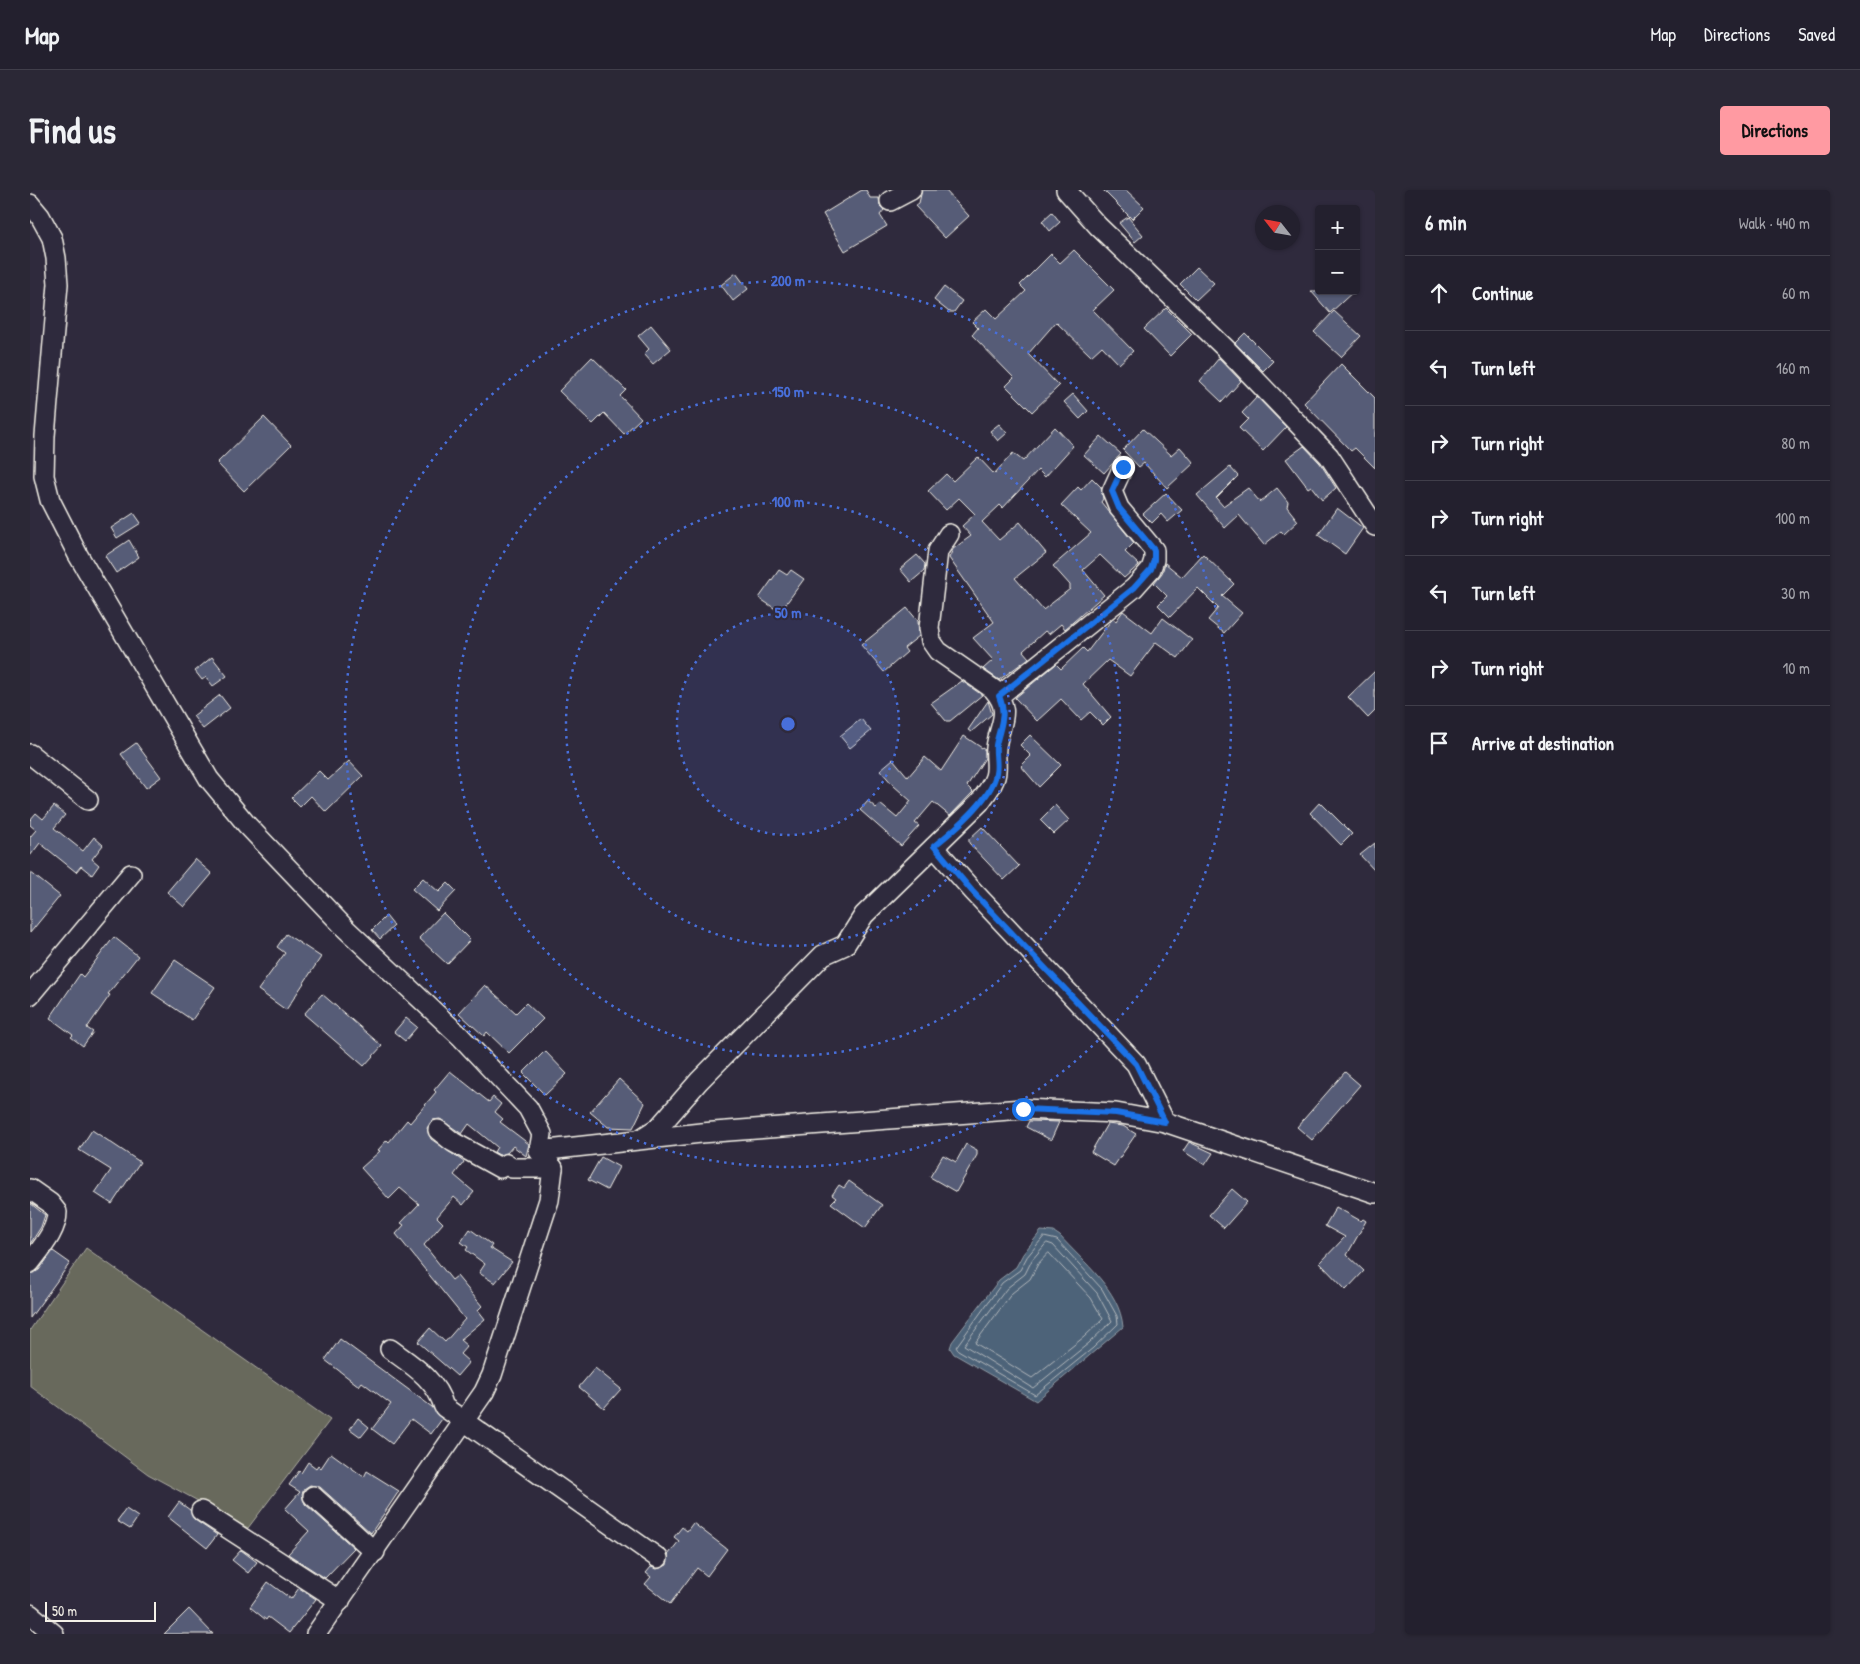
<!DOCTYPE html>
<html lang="en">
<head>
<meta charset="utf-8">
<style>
  :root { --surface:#23202e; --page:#2b2836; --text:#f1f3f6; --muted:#a3a3aa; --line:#403e4a; --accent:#ff9aa2 }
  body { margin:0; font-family:"Patrick Hand",sans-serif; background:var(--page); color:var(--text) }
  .controls { position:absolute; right:15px; top:15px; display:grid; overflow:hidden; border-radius:5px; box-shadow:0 1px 4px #0004 }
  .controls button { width:45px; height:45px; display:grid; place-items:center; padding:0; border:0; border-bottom:1px solid var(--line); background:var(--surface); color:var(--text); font:25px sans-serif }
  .compass { position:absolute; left:1225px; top:15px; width:45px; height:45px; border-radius:50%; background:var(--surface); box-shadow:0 1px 4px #0004; rotate:301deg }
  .scale { position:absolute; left:15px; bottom:12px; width:111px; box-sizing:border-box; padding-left:5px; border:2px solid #f4f1e8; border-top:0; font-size:14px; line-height:18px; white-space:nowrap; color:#f4f1e8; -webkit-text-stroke:4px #2f2a3d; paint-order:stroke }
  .stop { position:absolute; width:15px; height:15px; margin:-11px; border:4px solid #1a73e8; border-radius:50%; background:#fff }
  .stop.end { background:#1a73e8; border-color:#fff; box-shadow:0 1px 5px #0008 }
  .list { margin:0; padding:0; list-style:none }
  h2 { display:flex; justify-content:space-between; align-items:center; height:65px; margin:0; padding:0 20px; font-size:21px }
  h2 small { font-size:16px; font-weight:400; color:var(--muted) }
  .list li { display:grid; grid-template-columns:32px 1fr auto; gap:15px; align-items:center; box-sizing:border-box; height:75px; padding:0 20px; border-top:1px solid var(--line) }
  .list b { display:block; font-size:19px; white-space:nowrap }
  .list em { font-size:16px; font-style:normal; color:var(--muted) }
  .icon { flex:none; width:28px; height:28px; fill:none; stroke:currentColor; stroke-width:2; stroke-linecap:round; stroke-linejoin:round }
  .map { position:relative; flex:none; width:1345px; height:1444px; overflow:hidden; border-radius:5px }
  header { display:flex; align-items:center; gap:30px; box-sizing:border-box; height:70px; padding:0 25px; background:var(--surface); border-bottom:1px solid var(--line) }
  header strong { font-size:24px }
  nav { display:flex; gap:28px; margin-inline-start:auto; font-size:18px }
  .intro { display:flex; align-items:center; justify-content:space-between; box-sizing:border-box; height:120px; padding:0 30px }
  h1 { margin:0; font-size:35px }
  .button { padding:12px 22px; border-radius:5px; background:var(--accent); color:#111; font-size:18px; font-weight:700 }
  main { display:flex; gap:30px; padding:0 30px }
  aside { flex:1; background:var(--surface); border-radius:5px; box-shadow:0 1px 4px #0004 }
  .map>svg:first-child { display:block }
  .green { fill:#67695b; stroke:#aeada2 }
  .water { fill:#4e6379; stroke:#909ca5 }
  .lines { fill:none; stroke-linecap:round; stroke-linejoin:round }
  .shore { stroke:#b2b8bc; stroke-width:1 }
  .building { fill:#565b77; stroke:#f4f1e8 }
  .minor-casing { stroke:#f4f1e8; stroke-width:22 }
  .minor { stroke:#2f2a3d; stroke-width:19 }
  .route { stroke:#1a73e8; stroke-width:6 }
  .ring { fill:none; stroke:#486fdb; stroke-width:2.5; stroke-dasharray:2.5 5 }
  .centre { fill:#486fdb; stroke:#2f2a3d; stroke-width:2.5 }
  .ring-label { font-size:15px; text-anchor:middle; font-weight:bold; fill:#486fdb; stroke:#2f2a3d; stroke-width:4; stroke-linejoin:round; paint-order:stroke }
</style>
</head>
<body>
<header>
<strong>Map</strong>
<nav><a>Map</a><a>Directions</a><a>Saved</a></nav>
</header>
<div class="intro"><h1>Find us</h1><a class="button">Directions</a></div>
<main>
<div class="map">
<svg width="1345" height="1444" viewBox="0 0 1345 1444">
  <rect width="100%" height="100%" fill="#2f2a3d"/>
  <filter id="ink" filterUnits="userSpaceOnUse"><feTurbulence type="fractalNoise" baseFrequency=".02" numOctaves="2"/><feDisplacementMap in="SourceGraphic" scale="10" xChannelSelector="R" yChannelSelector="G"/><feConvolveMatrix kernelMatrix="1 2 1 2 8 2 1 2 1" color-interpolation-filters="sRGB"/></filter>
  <g filter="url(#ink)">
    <polygon class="green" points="56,1058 300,1230 218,1338 118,1284 0,1196 0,1140"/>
    <path class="water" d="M1011,1041L1024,1042L1030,1046C1053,1072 1090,1100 1093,1137L1006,1211L924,1164L920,1158L922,1152L969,1090L986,1077L993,1064Z"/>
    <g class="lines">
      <g class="shore">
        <polygon points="1014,1047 1027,1050 1072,1099 1087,1126 1088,1134 1063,1158 1005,1205 928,1160 926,1157 972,1093 990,1080 997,1067"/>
        <polygon points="1017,1053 1023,1055 1067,1103 1082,1131 1059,1153 1003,1198 934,1155 977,1098 995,1084 1002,1070"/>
        <polygon points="1019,1063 1061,1108 1073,1129 1054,1147 1002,1188 945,1153 982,1103 1000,1089 1008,1074"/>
      </g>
    </g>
    <g class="building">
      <polygon points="832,0 836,0 840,8 849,8 850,16 854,20 850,25 857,36 815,61 793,24"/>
      <polygon points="892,0 915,0 939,26 915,48 885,16 889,13"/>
      <polygon points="1073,0 1096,0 1114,17 1102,29"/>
      <polygon points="1022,22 1030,32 1020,41 1012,31"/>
      <polygon points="1098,27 1113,45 1105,52 1089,33"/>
      <polygon points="1044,60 1084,100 1063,120 1103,161 1089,174 1072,156 1061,166 1026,132 998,164 1029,196 1002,222 976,196 984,188 942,145 948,138 942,132 956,119 966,129 996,101 990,95 1021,64 1030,73"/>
      <polygon points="1167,77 1184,93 1166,110 1150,94"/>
      <polygon points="706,83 718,99 703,111 691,95"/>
      <polygon points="914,97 932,111 924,122 919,122 904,110"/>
      <polygon points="1281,101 1324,101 1300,123"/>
      <polygon points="1136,118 1162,144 1140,166 1114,139"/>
      <polygon points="1304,121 1331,146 1311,167 1284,142"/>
      <polygon points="621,135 641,159 623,174 614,164 619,159 608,146"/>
      <polygon points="1215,143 1243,171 1233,181 1205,153"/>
      <polygon points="562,167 596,200 590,206 611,228 594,244 574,223 563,234 529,201"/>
      <polygon points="1189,168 1211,191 1192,212 1170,191"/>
      <polygon points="1311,174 1345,208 1345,278 1325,258 1321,261 1274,213"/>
      <polygon points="1043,204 1058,221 1050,229 1034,212"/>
      <polygon points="1227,207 1256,237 1233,261 1209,238 1218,229 1212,223"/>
      <polygon points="234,227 261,255 214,301 187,273"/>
      <polygon points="969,234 977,243 968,251 960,241"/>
      <polygon points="1025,237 1043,256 1015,287 1008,280 973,318 970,315 952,332 969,350 990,332 1016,363 985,388 1013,420 1040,399 1040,395 1023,376 1061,343 1031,315 1048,297 1051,300 1062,288 1071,297 1073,309 1071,312 1104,353 1095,362 1109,375 1094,388 1070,365 1053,380 1074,405 1035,439 1031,434 1019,444 1015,441 993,461 999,468 969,490 953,479 963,470 943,448 964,432 919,368 923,359 941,346 932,336 945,324 929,308 916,320 898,301 916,284 923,291 948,267 964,284 983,263 993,271"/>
      <polygon points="1113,239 1141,265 1150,257 1164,273 1137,298 1114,273 1109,277 1093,260"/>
      <polygon points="1071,246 1091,264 1074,283 1054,265"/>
      <polygon points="1274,256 1290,273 1306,298 1292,310 1281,296 1278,298 1256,269"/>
      <polygon points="1200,277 1208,286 1186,308 1193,316 1218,298 1230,312 1247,298 1258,312 1257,317 1268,331 1254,344 1251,341 1234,355 1209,325 1195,338 1167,305"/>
      <polygon points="1136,303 1152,320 1138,332 1131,324 1122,333 1113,324"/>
      <polygon points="1307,318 1333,338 1315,364 1288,345"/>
      <polygon points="104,323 111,333 87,348 81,338"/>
      <polygon points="99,350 109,367 86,383 75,366"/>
      <polygon points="1173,364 1204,394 1192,406 1212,423 1194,443 1178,430 1188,418 1168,398 1140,427 1128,415 1137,406 1124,393 1132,383 1135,373 1152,387"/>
      <polygon points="887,365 895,374 894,381 881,392 870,379"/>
      <polygon points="749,380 757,385 761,380 774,389 750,422 729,408"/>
      <polygon points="877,418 888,431 889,446 874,458 877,462 854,482 831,455"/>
      <polygon points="1093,421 1122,443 1133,428 1162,450 1148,468 1126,452 1100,486 1078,470 1053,494 1081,527 1073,535 1060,522 1051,530 1031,509 1007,531 985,508 1026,474 1031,479 1053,458 1057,462 1080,432 1083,429 1086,431"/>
      <polygon points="182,467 197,486 183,496 176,487 172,490 165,481"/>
      <polygon points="1345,481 1345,521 1338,528 1318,507"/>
      <polygon points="932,491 952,505 920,531 916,531 901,513"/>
      <polygon points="190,505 200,518 173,539 163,526"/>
      <polygon points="958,511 962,524 941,542 938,540"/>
      <polygon points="831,529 841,541 820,558 810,546"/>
      <polygon points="1000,545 1031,575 1009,597 991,576 1001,566 990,555"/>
      <polygon points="934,546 955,560 955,568 937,596 943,602 920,626 903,612 885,633 889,636 871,656 830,620 838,611 846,618 850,614 867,628 881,611 864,596 850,580 863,569 878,587 895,567 911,581"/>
      <polygon points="106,553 131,587 116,598 91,564"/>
      <polygon points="319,571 333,586 296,622 281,606 270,617 261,608 289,581 298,590"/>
      <polygon points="1290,612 1322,644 1311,655 1280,623"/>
      <polygon points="1025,615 1039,630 1024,644 1010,630"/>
      <polygon points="24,616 35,625 24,638 53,661 64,647 73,655 62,669 69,675 62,685 51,676 46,682 10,653 0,666 0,647 6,640 0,635 0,630 6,623 13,629"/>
      <polygon points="952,637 989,676 974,690 939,653 939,649"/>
      <polygon points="1345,653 1345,681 1330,665"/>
      <polygon points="165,669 182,684 154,717 137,702"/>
      <polygon points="0,682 30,706 0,743"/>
      <polygon points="393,688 409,702 418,693 426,701 407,721 382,699"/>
      <polygon points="413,723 440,750 417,774 389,748"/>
      <polygon points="356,726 364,736 350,749 342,740"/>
      <polygon points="256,744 291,767 256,820 228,800 255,763 247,757"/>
      <polygon points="84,747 108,766 78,804 80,805 57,838 63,842 53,856 41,847 43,845 20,828 50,784 53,787"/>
      <polygon points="145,770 185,797 162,830 122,803"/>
      <polygon points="455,795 486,823 496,813 513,829 479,863 457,842 454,846 429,823"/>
      <polygon points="292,804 352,856 334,876 274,824"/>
      <polygon points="376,828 387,837 375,851 364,842"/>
      <polygon points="515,861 537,884 515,905 493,883"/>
      <polygon points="420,881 459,912 463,907 471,914 465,922 473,929 470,932 499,954 496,966 483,956 477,963 469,965 464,962 467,957 439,934 432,944 410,929 403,930 397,938 401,949 434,972 424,985 444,1002 433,1015 424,1007 407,1027 413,1033 394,1055 422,1090 427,1086 452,1116 448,1120 455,1129 430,1150 437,1156 430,1164 439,1172 427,1186 388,1152 400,1138 415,1152 435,1129 366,1044 374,1035 371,1033 389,1014 370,998 359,1009 331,978 350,961 348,960 357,950 359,952 377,930 380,933 406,902 404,900"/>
      <polygon points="1315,882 1330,895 1282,950 1267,937"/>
      <polygon points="589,889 615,913 603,938 578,937 560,922"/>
      <polygon points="999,931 1029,932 1021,950 996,937"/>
      <polygon points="1077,934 1093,936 1106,944 1084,976 1061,962"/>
      <polygon points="62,940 110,972 82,1014 65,1003 81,980 49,960"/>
      <polygon points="1159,952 1183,963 1175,975 1153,961"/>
      <polygon points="936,954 947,960 947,965 926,1002 900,987 913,965 926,972"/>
      <polygon points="571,967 589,977 577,1000 558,990"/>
      <polygon points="819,991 852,1015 835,1038 801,1013 806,1008 802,1005 809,995 814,998"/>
      <polygon points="1202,999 1217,1012 1194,1038 1179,1025"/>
      <polygon points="0,1013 15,1025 11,1037 0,1054"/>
      <polygon points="1306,1017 1331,1031 1333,1029 1336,1031 1317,1065 1334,1081 1316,1100 1290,1073 1315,1047 1295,1036"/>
      <polygon points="440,1039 462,1055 460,1058 482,1072 465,1093 449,1083 455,1074 436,1060 438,1057 431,1052"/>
      <polygon points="23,1061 40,1073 0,1128 0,1084 9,1080"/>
      <polygon points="310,1149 402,1217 412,1229 401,1244 381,1229 362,1254 342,1239 361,1214 332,1192 329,1196 295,1170"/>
      <polygon points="565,1178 591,1199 574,1218 549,1197"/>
      <polygon points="328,1228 339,1237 331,1247 320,1239"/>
      <polygon points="301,1263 334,1287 337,1281 369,1301 341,1343 290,1297 280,1295 274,1299 272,1304 275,1314 324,1358 295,1388 258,1364 279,1341 255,1319 270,1302 259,1295 269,1281 271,1283 278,1272 286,1278 288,1275 291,1278"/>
      <polygon points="149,1312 160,1320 165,1330 187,1345 177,1358 138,1327"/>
      <polygon points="96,1319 108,1327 100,1339 87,1331"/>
      <polygon points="663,1333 697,1359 677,1386 667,1378 640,1414 615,1394 621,1387 616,1383 621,1377 627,1379 637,1375 638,1365 649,1351 644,1347 652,1337 657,1341"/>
      <polygon points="211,1360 227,1372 218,1383 202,1370"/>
      <polygon points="238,1392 261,1409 269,1398 286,1409 259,1443 238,1427 236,1430 220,1417"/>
      <polygon points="159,1419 183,1444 134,1444"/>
    </g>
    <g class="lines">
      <g class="minor-casing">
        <g id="minor">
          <polyline points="1036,0 1068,36 1194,157 1299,266 1345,336"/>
          <polyline points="860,11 881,0"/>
          <polyline points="0,14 10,26 22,48 26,68 28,94 15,246 14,286 20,310 48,365 179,589 217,635 316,739 430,846 498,918 512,944 509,961 523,978 519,1010 462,1185 454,1202 286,1444"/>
          <polyline points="969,506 1104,398 1121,379 1124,370 1124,360 1089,318 1082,301 1093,277"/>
          <polyline points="0,564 58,610"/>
          <polyline points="904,657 943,701 1106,874 1135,932"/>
          <polyline points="0,805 101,684"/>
          <polyline points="408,940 423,952 470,978 476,974 482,978 523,978"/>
          <path d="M612,948L629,937L669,891L793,765L815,755L834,725L950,612C956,603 966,592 966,581C967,573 965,566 966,558C969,533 983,522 963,499L908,461L901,451L899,438L908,361L919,344"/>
          <polyline points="509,961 671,943 993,919 1086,923 1135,932 1345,1003"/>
          <path d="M0,999L20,1013L27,1022C27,1041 11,1058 0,1073"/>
          <path d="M360,1159C382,1175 406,1189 414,1217L628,1368"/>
          <polyline points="283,1306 345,1362"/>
          <polyline points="171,1321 310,1411"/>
          <polyline points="0,1424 24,1444"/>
        </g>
      </g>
      <use href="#minor" class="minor"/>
    </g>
  </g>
  <g class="lines" filter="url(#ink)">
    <path class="route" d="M993,919L1086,923L1135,932L1106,874L942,701L904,656C923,641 963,608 966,583C968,574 965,564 966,555C970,536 977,525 969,506L1104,398L1121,379L1124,370V360L1089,318L1082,301L1093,277"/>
  </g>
  <circle cx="758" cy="534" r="111" fill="#486fdb" fill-opacity=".12"/>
  <g class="ring">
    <circle cx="758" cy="534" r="111"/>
    <circle cx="758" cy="534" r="222"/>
    <circle cx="758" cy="534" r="332"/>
    <circle cx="758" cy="534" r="443"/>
  </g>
  <circle cx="758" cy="534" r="8" class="centre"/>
  <g class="ring-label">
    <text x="758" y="96">200 m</text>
    <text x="758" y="207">150 m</text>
    <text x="758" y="317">100 m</text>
    <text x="758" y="428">50 m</text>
  </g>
</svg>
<div class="controls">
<button>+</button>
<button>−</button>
</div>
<svg class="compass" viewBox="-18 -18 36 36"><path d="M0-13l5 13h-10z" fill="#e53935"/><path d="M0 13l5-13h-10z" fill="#a3a3aa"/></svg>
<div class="scale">50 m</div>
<div class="stop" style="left:993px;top:919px"></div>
<div class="stop end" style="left:1093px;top:277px"></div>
</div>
<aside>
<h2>6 min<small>Walk · 440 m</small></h2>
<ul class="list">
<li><svg class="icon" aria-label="ahead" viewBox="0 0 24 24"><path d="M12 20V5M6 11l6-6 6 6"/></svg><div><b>Continue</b></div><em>60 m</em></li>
<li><svg class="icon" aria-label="left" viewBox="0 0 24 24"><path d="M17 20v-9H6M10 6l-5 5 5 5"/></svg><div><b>Turn left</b></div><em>160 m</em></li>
<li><svg class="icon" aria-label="right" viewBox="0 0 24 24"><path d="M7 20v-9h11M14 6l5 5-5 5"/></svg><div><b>Turn right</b></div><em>80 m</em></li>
<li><svg class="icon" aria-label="right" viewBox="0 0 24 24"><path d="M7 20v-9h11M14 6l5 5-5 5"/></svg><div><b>Turn right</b></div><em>100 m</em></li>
<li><svg class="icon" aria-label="left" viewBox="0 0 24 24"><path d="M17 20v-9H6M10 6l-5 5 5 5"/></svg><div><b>Turn left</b></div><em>30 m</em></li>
<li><svg class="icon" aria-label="right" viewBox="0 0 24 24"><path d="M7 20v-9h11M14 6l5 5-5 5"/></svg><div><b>Turn right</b></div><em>10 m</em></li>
<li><svg class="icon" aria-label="arrive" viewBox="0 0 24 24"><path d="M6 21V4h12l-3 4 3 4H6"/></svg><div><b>Arrive at destination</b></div></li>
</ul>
</aside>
</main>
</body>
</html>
